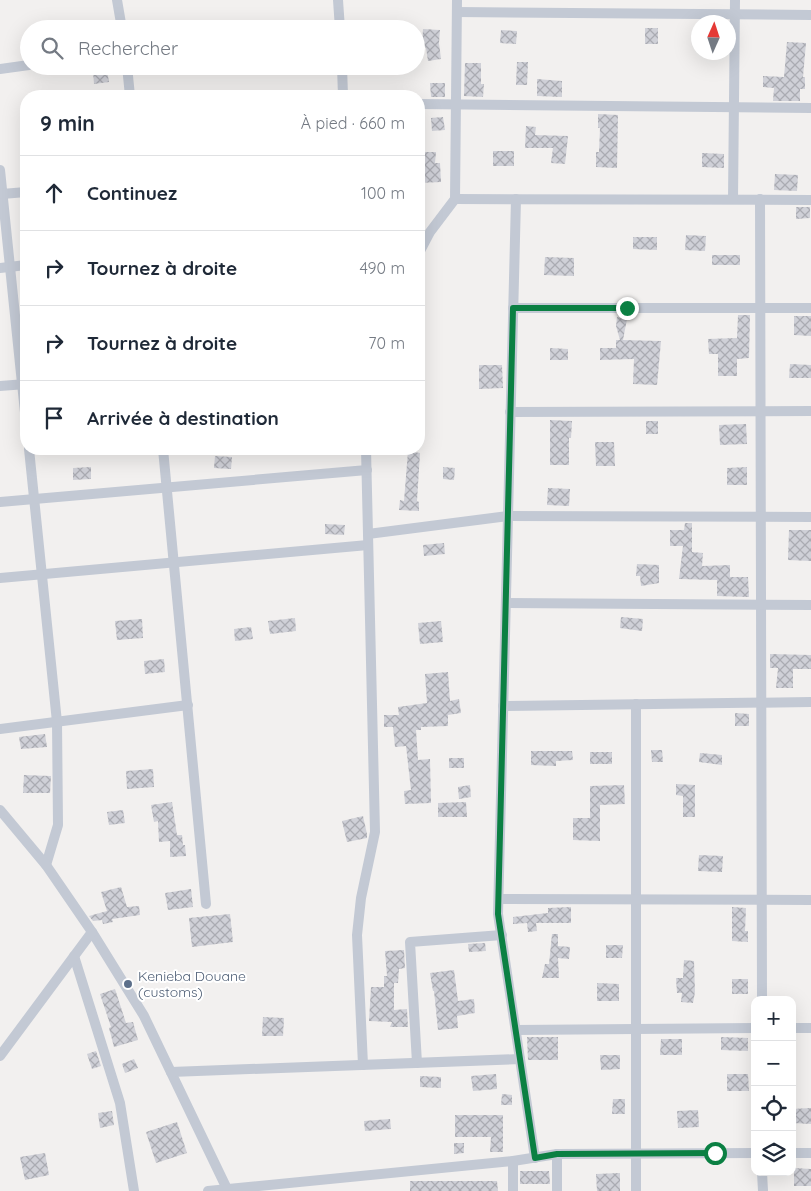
<!DOCTYPE html>
<html lang="fr">
<head>
<meta charset="utf-8">
<style>
  :root { --surface:#fff; --page:#f2f2f3; --text:#1f2937; --muted:#747a83; --line:#e0e1e3 }
  body { margin:0; font-family:Quicksand,sans-serif; background:var(--page); color:var(--text) }
  .controls { position:absolute; right:15px; bottom:15px; display:grid; overflow:hidden; border-radius:10px; box-shadow:0 5px 20px #0002 }
  .controls button { width:45px; height:45px; display:grid; place-items:center; padding:0; border:0; border-bottom:1px solid var(--line); background:var(--surface); color:var(--text); font:25px sans-serif }
  .compass { position:absolute; left:691px; top:15px; width:45px; height:45px; border-radius:50%; background:var(--surface); box-shadow:0 5px 20px #0002; rotate:3deg }
  .stop { position:absolute; width:15px; height:15px; margin:-11px; border:4px solid #0b8043; border-radius:50%; background:#fff }
  .stop.end { background:#0b8043; border-color:#fff; box-shadow:0 1px 5px #0008 }
  .list { margin:0; padding:0; list-style:none }
  h2 { display:flex; justify-content:space-between; align-items:center; height:65px; margin:0; padding:0 20px; font-size:21px }
  h2 small { font-size:16px; font-weight:400; color:var(--muted) }
  .list li { display:grid; grid-template-columns:32px 1fr auto; gap:15px; align-items:center; box-sizing:border-box; height:75px; padding:0 20px; border-top:1px solid var(--line) }
  .list b { display:block; font-size:19px; white-space:nowrap }
  .list em { font-size:16px; font-style:normal; color:var(--muted) }
  .icon { flex:none; width:28px; height:28px; fill:none; stroke:currentColor; stroke-width:2; stroke-linecap:round; stroke-linejoin:round }
  .map { position:relative; flex:none; width:811px; height:1191px; overflow:hidden }
  .search { position:absolute; background:var(--surface); box-shadow:0 5px 20px #0002; left:20px; top:20px; width:405px; height:55px; display:flex; align-items:center; gap:12px; box-sizing:border-box; padding:0 18px; border-radius:28px; color:var(--muted); font-size:19px }
  .panel { position:absolute; background:var(--surface); box-shadow:0 5px 20px #0002; left:20px; top:90px; width:405px; height:365px; border-radius:20px }
  .map>svg:first-child { display:block }
  .building { fill:url(#building-cross-hatch) }
  .lines { fill:none; stroke-linecap:round; stroke-linejoin:round }
  .street { stroke:#c3c9d4; stroke-width:10 }
  .route { stroke:#0b8043; stroke-width:6 }
  .service-dot { fill:#5c6f8a; stroke:#fff; stroke-width:2 }
  .labels { text-anchor:middle; dominant-baseline:central; stroke-width:4; stroke-linejoin:round; paint-order:stroke }
  .service-label { font-size:14px; fill:#4e5e75; stroke:#fff; text-anchor:start }
</style>
</head>
<body>
<div class="map">
<svg width="811" height="1191" viewBox="0 0 811 1191">
  <defs>
    <pattern id="building-cross-hatch" width="8" height="8" patternUnits="userSpaceOnUse" patternTransform="scale(1.25)"><rect width="8" height="8" fill="#cfd0d7"/><path d="M0 0l8 8M0 8l8-8" fill="none" stroke="#aaabb2"/></pattern>
  </defs>
  <rect width="100%" height="100%" fill="#f2f0ef"/>
  <g class="building">
    <rect x="645" y="28" width="13" height="16"/>
    <polygon points="423,29 440,30 439,43 441,59 428,61 426,48 422,47"/>
    <polygon points="501,30 517,31 516,44 500,43"/>
    <polygon points="787,42 806,43 803,77 805,77 805,89 800,89 800,101 773,101 774,88 763,87 763,76 784,77"/>
    <polygon points="517,62 528,62 527,85 516,85"/>
    <polygon points="465,63 481,63 481,84 484,84 483,97 464,96"/>
    <polygon points="107,70 109,82 94,84 93,71"/>
    <polygon points="537,79 562,81 562,97 537,96"/>
    <polygon points="430,83 445,83 445,97 431,97"/>
    <polygon points="598,114 618,115 617,168 596,167 596,152 599,152 600,128 598,128"/>
    <polygon points="443,117 445,130 432,131 431,118"/>
    <polygon points="526,126 536,127 535,135 568,136 565,164 551,163 553,148 525,148"/>
    <rect x="493" y="151" width="21" height="15"/>
    <polygon points="424,152 436,152 435,163 440,163 441,182 419,183 419,173 424,173"/>
    <polygon points="702,153 724,154 724,168 702,167"/>
    <polygon points="775,174 798,175 797,191 774,190"/>
    <polygon points="796,207 810,207 810,218 796,219"/>
    <polygon points="686,235 706,236 705,251 685,250"/>
    <polygon points="633,237 657,237 657,250 633,249"/>
    <rect x="712" y="255" width="28" height="10"/>
    <polygon points="545,257 574,258 574,276 544,275"/>
    <polygon points="738,315 750,315 749,358 737,359 737,376 718,376 718,354 709,354 708,339 737,338"/>
    <polygon points="794,316 811,316 811,336 794,335"/>
    <polygon points="617,317 627,319 623,340 661,341 657,385 633,384 634,359 600,360 600,348 616,348 616,340 620,340 616,326"/>
    <polygon points="550,348 568,349 568,360 550,360"/>
    <polygon points="790,364 811,365 811,378 789,378"/>
    <polygon points="479,365 502,365 503,388 479,389"/>
    <polygon points="550,420 572,421 571,438 569,438 569,465 550,465"/>
    <rect x="646" y="421" width="12" height="13"/>
    <polygon points="746,424 747,444 720,445 719,425"/>
    <polygon points="595,442 614,442 615,466 596,466"/>
    <polygon points="408,451 420,453 417,501 419,502 419,511 399,510 400,500 404,501"/>
    <polygon points="215,456 232,457 231,469 214,468"/>
    <polygon points="91,467 91,479 73,480 73,468"/>
    <polygon points="443,467 455,468 454,480 443,479"/>
    <polygon points="747,467 747,485 727,485 727,468"/>
    <polygon points="548,488 570,489 569,506 547,505"/>
    <polygon points="685,523 692,523 692,552 703,553 702,566 730,565 730,577 748,577 749,597 717,596 717,580 679,579 683,546 670,546 670,530 684,530"/>
    <polygon points="325,524 345,525 344,535 325,534"/>
    <polygon points="789,530 811,530 811,561 788,560"/>
    <polygon points="444,543 445,554 424,556 423,545"/>
    <polygon points="637,564 659,565 659,583 641,586 640,576 636,576"/>
    <polygon points="621,617 643,619 642,631 620,628"/>
    <polygon points="295,618 296,631 270,634 268,621"/>
    <polygon points="142,619 143,638 117,640 115,621"/>
    <polygon points="441,621 443,642 420,644 418,623"/>
    <polygon points="251,627 253,639 235,641 234,629"/>
    <polygon points="770,654 811,655 811,669 793,669 793,688 776,688 778,668 770,668"/>
    <polygon points="164,659 165,672 145,674 144,661"/>
    <polygon points="448,672 450,701 459,699 461,713 448,715 448,726 421,727 421,730 416,730 418,760 430,759 431,803 405,804 404,791 411,790 406,746 395,747 393,727 384,727 384,715 399,715 398,707 427,703 425,674"/>
    <polygon points="735,713 749,714 749,726 735,726"/>
    <polygon points="45,734 47,747 21,749 19,737"/>
    <polygon points="651,750 662,750 663,762 652,762"/>
    <polygon points="531,751 572,751 573,760 556,761 556,766 531,765"/>
    <rect x="590" y="752" width="22" height="12"/>
    <polygon points="700,753 722,755 722,765 699,762"/>
    <rect x="449" y="758" width="15" height="10"/>
    <polygon points="153,769 154,787 127,789 126,771"/>
    <polygon points="24,775 51,776 50,793 23,793"/>
    <polygon points="676,784 695,785 695,817 683,817 683,796 676,795"/>
    <polygon points="470,785 471,797 459,799 458,787"/>
    <polygon points="624,785 625,804 600,805 600,841 573,840 573,818 590,818 590,786"/>
    <polygon points="172,802 177,835 182,835 183,845 185,845 186,856 170,857 170,841 159,842 158,821 154,822 151,805"/>
    <polygon points="466,802 467,817 438,817 438,803"/>
    <polygon points="123,810 125,823 109,825 107,812"/>
    <polygon points="363,816 367,834 367,838 347,842 342,821"/>
    <polygon points="699,855 723,856 722,872 698,871"/>
    <polygon points="121,887 127,907 139,906 140,915 112,919 113,922 103,924 102,920 93,921 89,916 107,911 101,892"/>
    <polygon points="191,889 193,907 168,910 165,893"/>
    <polygon points="571,907 571,923 536,923 537,931 528,932 527,923 513,924 513,917 548,913 548,908"/>
    <polygon points="732,907 746,908 745,931 748,931 748,942 732,941"/>
    <polygon points="230,914 233,942 192,947 189,918"/>
    <polygon points="552,934 558,934 558,946 570,947 569,959 558,958 559,978 542,978 545,964 549,964"/>
    <polygon points="485,943 486,951 469,952 468,944"/>
    <polygon points="606,945 623,945 622,958 606,958"/>
    <polygon points="404,950 405,968 399,969 398,983 394,983 394,1010 407,1009 408,1027 390,1027 392,1022 369,1021 371,987 384,987 384,976 387,976 385,951"/>
    <polygon points="684,960 694,961 695,992 693,1003 681,1002 682,993 677,993 676,978 683,978"/>
    <polygon points="454,970 458,1001 474,999 475,1013 457,1016 458,1028 438,1030 434,991 433,991 430,973"/>
    <rect x="732" y="979" width="16" height="15"/>
    <polygon points="597,983 619,984 619,1001 597,1001"/>
    <polygon points="115,989 126,1023 133,1022 138,1040 114,1047 109,1028 111,1027 100,994"/>
    <polygon points="263,1017 284,1018 283,1036 262,1036"/>
    <polygon points="527,1037 558,1037 558,1060 528,1060"/>
    <polygon points="721,1037 748,1038 748,1051 721,1050"/>
    <polygon points="661,1039 682,1039 682,1055 660,1055"/>
    <polygon points="96,1051 101,1066 92,1069 87,1054"/>
    <polygon points="600,1055 620,1055 620,1069 601,1070"/>
    <polygon points="134,1059 138,1068 125,1073 122,1064"/>
    <polygon points="496,1074 497,1089 473,1091 471,1076"/>
    <polygon points="727,1074 748,1074 749,1091 727,1091"/>
    <polygon points="420,1076 441,1077 441,1088 420,1087"/>
    <polygon points="502,1094 512,1095 512,1105 501,1105"/>
    <polygon points="613,1099 625,1099 625,1114 612,1114"/>
    <polygon points="811,1108 811,1124 792,1123 792,1109"/>
    <polygon points="698,1110 699,1127 678,1128 677,1111"/>
    <polygon points="112,1111 114,1125 100,1128 98,1113"/>
    <polygon points="455,1115 503,1115 503,1152 490,1152 491,1137 455,1137"/>
    <polygon points="390,1119 391,1129 365,1131 364,1121"/>
    <polygon points="177,1122 187,1153 156,1163 146,1132"/>
    <polygon points="454,1143 464,1143 464,1153 454,1154"/>
    <polygon points="45,1153 49,1175 25,1180 20,1157"/>
    <polygon points="794,1168 811,1169 811,1186 794,1186"/>
    <polygon points="520,1171 549,1171 550,1184 520,1184"/>
    <polygon points="620,1173 620,1191 597,1191 596,1174"/>
    <polygon points="410,1181 497,1181 498,1191 410,1191"/>
  </g>
  <g class="lines">
    <g class="street">
      <polyline points="117,0 122,29"/>
      <polyline points="338,0 340,29"/>
      <polyline points="457,12 811,15"/>
      <polyline points="127,66 130,96"/>
      <polyline points="342,66 343,96"/>
      <polyline points="0,69 29,65"/>
      <polyline points="419,104 811,108"/>
      <polyline points="0,170 26,422"/>
      <polyline points="2,194 26,192"/>
      <polyline points="455,199 811,200"/>
      <polyline points="516,199 498,914 535,1158"/>
      <polyline points="733,199 735,0"/>
      <polyline points="760,199 762,1000"/>
      <polyline points="419,253 430,232 455,199 457,0"/>
      <polyline points="0,268 26,265"/>
      <polyline points="513,308 811,308"/>
      <polyline points="0,386 26,384"/>
      <polyline points="510,412 811,411"/>
      <polyline points="29,449 57,722 58,825 46,865"/>
      <polyline points="163,449 206,904"/>
      <polyline points="0,502 367,470"/>
      <polyline points="368,534 508,516 811,517"/>
      <polyline points="0,578 368,545"/>
      <polyline points="506,603 811,605"/>
      <polyline points="636,704 636,1191"/>
      <polyline points="503,706 811,702"/>
      <polyline points="0,729 188,705"/>
      <polyline points="0,810 46,865 92,932 144,1016 228,1191"/>
      <polyline points="499,899 811,900"/>
      <polyline points="74,956 120,1103 134,1191"/>
      <polyline points="792,1028 811,1028"/>
      <polyline points="516,1030 755,1028"/>
      <polyline points="0,1056 92,932"/>
      <polyline points="417,1063 410,942 502,935"/>
      <polyline points="363,1065 357,935 361,898 375,832 366,449"/>
      <polyline points="171,1072 520,1059"/>
      <polyline points="792,1153 811,1153"/>
      <polyline points="762,1172 763,1191"/>
      <polyline points="208,1191 513,1161 557,1154 755,1153"/>
      <polyline points="513,1191 513,1161"/>
      <polyline points="557,1191 557,1154"/>
    </g>
  </g>
  <g class="lines">
    <polyline class="route" points="627,308 513,308 498,914 535,1158 557,1154 715,1153"/>
  </g>
  <circle class="service-dot" cx="128" cy="984" r="5"/>
  <g class="labels">
    <g class="service-label">
      <text x="138" y="976">Kenieba Douane<tspan x="138" dy="16">(customs)</tspan></text>
    </g>
  </g>
</svg>
<div class="controls">
<button>+</button>
<button>−</button>
<button><svg class="icon" aria-label="locate" viewBox="0 0 24 24"><circle cx="12" cy="12" r="6"/><path d="M12 2v4M12 18v4M2 12h4M18 12h4"/></svg></button>
<button><svg class="icon" aria-label="layers" viewBox="0 0 24 24"><path d="M12 4l9 5-9 5-9-5zM3 14l9 5 9-5"/></svg></button>
</div>
<svg class="compass" viewBox="-18 -18 36 36"><path d="M0-13l5 13h-10z" fill="#e53935"/><path d="M0 13l5-13h-10z" fill="#747a83"/></svg>
<div class="stop" style="left:715px;top:1153px"></div>
<div class="stop end" style="left:627px;top:308px"></div>
<div class="search"><svg class="icon" aria-label="search" viewBox="0 0 24 24"><circle cx="10" cy="10" r="6"/><path d="M15 15l6 6"/></svg>Rechercher</div>
<section class="panel">
<h2>9 min<small>À pied · 660 m</small></h2>
<ul class="list">
<li><svg class="icon" aria-label="ahead" viewBox="0 0 24 24"><path d="M12 20V5M6 11l6-6 6 6"/></svg><div><b>Continuez</b></div><em>100 m</em></li>
<li><svg class="icon" aria-label="right" viewBox="0 0 24 24"><path d="M7 20v-9h11M14 6l5 5-5 5"/></svg><div><b>Tournez à droite</b></div><em>490 m</em></li>
<li><svg class="icon" aria-label="right" viewBox="0 0 24 24"><path d="M7 20v-9h11M14 6l5 5-5 5"/></svg><div><b>Tournez à droite</b></div><em>70 m</em></li>
<li><svg class="icon" aria-label="arrive" viewBox="0 0 24 24"><path d="M6 21V4h12l-3 4 3 4H6"/></svg><div><b>Arrivée à destination</b></div></li>
</ul>
</section>
</div>
</body>
</html>
